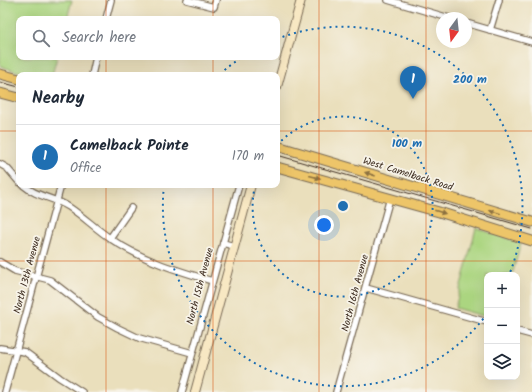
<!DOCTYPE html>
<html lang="en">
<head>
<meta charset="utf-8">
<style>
  :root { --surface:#fff; --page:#f6f6f7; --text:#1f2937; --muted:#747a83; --line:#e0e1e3; --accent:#1f6fb2 }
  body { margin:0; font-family:Kalam,sans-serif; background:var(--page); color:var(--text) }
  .controls { position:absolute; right:12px; bottom:12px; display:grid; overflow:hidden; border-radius:8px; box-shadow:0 4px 16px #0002 }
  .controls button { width:36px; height:36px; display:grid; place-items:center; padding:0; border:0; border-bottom:1px solid var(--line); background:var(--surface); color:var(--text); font:20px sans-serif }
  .compass { position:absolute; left:436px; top:12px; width:36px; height:36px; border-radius:50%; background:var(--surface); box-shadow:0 4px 16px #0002; rotate:195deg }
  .you { position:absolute; left:324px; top:225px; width:14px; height:14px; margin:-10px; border:3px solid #fff; border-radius:50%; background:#1a73e8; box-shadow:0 0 0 6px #1a73e833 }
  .badge { display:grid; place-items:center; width:26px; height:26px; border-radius:50%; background:var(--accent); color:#fff; font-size:13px; font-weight:700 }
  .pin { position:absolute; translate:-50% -33px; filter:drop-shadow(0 1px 2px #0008) }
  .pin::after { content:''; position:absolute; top:21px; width:14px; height:12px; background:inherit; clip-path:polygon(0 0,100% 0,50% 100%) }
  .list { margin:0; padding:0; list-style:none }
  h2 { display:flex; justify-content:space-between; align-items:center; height:52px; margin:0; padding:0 16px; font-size:17px }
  h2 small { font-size:13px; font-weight:400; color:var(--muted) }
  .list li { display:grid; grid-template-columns:26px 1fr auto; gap:12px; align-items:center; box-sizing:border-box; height:64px; padding:0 16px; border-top:1px solid var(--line) }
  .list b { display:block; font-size:15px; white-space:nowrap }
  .list p { margin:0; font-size:13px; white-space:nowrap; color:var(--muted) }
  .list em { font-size:13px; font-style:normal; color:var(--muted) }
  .icon { flex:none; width:22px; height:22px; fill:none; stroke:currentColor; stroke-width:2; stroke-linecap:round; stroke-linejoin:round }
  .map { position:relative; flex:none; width:532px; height:392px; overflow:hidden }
  .search { position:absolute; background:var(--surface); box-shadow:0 4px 16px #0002; left:16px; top:16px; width:264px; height:44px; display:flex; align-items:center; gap:10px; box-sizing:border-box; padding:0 14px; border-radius:8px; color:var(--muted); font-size:15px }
  .panel { position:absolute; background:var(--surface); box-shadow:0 4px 16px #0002; left:16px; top:72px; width:264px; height:116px; border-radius:8px }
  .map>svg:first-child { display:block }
  .green { fill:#abd580; stroke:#73804f }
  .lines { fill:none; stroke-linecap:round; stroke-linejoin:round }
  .street-casing { stroke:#786955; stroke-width:8 }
  .secondary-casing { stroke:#786955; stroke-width:10 }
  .primary-casing { stroke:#786955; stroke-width:11 }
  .street { stroke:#fff; stroke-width:5.5 }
  .secondary { stroke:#f8e8c3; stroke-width:8 }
  .primary { stroke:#edc569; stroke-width:9 }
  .tram { stroke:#3b2a1e; stroke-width:1 }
  .oneway { fill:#8b7040 }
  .grid { fill:none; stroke:#d7540e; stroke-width:1; stroke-opacity:0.55 }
  .ring { fill:none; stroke:#1f6fb2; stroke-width:2; stroke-dasharray:2 4 }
  .labels { text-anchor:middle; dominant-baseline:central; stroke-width:3.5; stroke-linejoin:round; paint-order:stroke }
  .street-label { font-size:10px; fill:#3b2a1e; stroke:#f7f3e8 }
  .centre { fill:#1f6fb2; stroke:#f7f3e8; stroke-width:2 }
  .ring-label { font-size:12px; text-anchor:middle; font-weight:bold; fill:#1f6fb2; stroke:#f7f3e8; stroke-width:3.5; stroke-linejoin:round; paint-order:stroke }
</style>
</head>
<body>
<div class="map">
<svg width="532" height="392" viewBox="0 0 532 392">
  <rect width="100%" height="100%" fill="#f7f3e8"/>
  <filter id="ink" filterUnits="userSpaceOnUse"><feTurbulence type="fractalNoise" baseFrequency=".025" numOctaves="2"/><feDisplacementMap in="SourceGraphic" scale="8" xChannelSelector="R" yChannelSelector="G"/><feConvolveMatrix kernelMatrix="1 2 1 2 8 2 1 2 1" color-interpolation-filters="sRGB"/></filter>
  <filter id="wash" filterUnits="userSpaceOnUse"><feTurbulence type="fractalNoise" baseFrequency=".012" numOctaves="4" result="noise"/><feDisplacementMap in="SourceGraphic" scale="16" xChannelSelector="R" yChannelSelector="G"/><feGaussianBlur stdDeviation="0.9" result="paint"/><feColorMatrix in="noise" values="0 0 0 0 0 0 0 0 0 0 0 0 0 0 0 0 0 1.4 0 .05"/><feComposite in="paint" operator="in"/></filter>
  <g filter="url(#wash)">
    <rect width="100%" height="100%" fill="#eadfbc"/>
    <g class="green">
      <polygon points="0,0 72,0 67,19 19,19 19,57 57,57 52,75 44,75 29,71 28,75 0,66"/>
      <polygon points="476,228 521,243 512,275 487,275 487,317 455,308"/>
    </g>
  </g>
  <g filter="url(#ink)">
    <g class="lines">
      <g class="street-casing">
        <g id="street">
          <polyline points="187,0 214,7 216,0"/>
          <polyline points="388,0 449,18"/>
          <polyline points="106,19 111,0"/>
          <polyline points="466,23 532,42"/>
          <polyline points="490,30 499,0"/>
          <polyline points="92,75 96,57"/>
          <polyline points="0,164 7,168 19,182"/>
          <path d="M23,185C38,198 54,197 69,207C84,217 96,229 111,239C142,260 176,270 212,281"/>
          <polyline points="110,238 131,208"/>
          <polyline points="223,243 234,246"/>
          <polyline points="0,262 15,271 50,280 98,317 118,328 139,338 192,353"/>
          <polyline points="366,288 487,322"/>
          <polyline points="517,331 532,335"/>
          <polyline points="0,348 25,352 60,378 82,392"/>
          <polyline points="5,392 61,185"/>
          <polyline points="182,392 239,185"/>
          <polyline points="336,392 390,198"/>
        </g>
      </g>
      <g class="secondary-casing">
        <g id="secondary">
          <polyline points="277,87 301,0"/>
          <polyline points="195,392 251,185"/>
        </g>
      </g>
      <g class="primary-casing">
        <g id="primary">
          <polyline points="0,74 19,79"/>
          <polyline points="0,93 19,98"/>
          <polyline points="277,146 532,222"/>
          <polyline points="277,167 439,212 532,241"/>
        </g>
      </g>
      <use href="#street" class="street"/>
      <use href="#secondary" class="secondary"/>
      <use href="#primary" class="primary"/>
      <g class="tram">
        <polyline points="0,82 19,87"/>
        <polyline points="277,155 532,229"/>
      </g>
    </g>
    <defs><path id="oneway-solid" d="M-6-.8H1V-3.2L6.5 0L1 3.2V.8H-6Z"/></defs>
    <g class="oneway">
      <use href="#oneway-solid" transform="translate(370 174) rotate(-161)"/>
      <use href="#oneway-solid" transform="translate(315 177) rotate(14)"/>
      <use href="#oneway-solid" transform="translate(440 212) rotate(17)"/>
      <use href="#oneway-solid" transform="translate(495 212) rotate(-164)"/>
    </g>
  </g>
  <path class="grid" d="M106,0V19M213,0V19M319,0V392M426,0V392M106,57V75M213,57V75M0,131H19M277,131H532M106,185V392M213,185V392M0,261H532"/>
  <g class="ring">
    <path d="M277 145A90 90 0 1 1 255 186"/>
    <path d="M487 314A180 180 0 0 1 164 186M220 74A180 180 0 0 1 241 58M277 39A180 180 0 0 1 509 275"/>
  </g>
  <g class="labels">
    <g class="street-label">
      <text transform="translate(408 174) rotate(17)">West Camelback Road</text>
      <text transform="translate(27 275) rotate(-75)">North 13th Avenue</text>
      <text transform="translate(200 286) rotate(-75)">North 15th Avenue</text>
      <text transform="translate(355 293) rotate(-75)">North 16th Avenue</text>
    </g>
  </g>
  <circle cx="343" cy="206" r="6" class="centre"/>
  <g class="ring-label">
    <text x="470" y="83">200 m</text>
    <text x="407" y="147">100 m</text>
  </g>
</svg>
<div class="controls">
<button>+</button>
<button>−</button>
<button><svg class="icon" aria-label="layers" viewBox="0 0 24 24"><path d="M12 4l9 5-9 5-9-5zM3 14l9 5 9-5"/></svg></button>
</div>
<svg class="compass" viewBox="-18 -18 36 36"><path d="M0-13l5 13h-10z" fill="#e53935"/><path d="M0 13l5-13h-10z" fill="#747a83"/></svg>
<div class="you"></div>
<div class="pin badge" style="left:413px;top:99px">1</div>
<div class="search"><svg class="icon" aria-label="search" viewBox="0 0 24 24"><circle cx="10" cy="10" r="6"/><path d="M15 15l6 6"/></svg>Search here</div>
<section class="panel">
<h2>Nearby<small></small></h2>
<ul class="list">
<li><span class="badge">1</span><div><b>Camelback Pointe</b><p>Office</p></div><em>170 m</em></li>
</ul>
</section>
</div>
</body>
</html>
